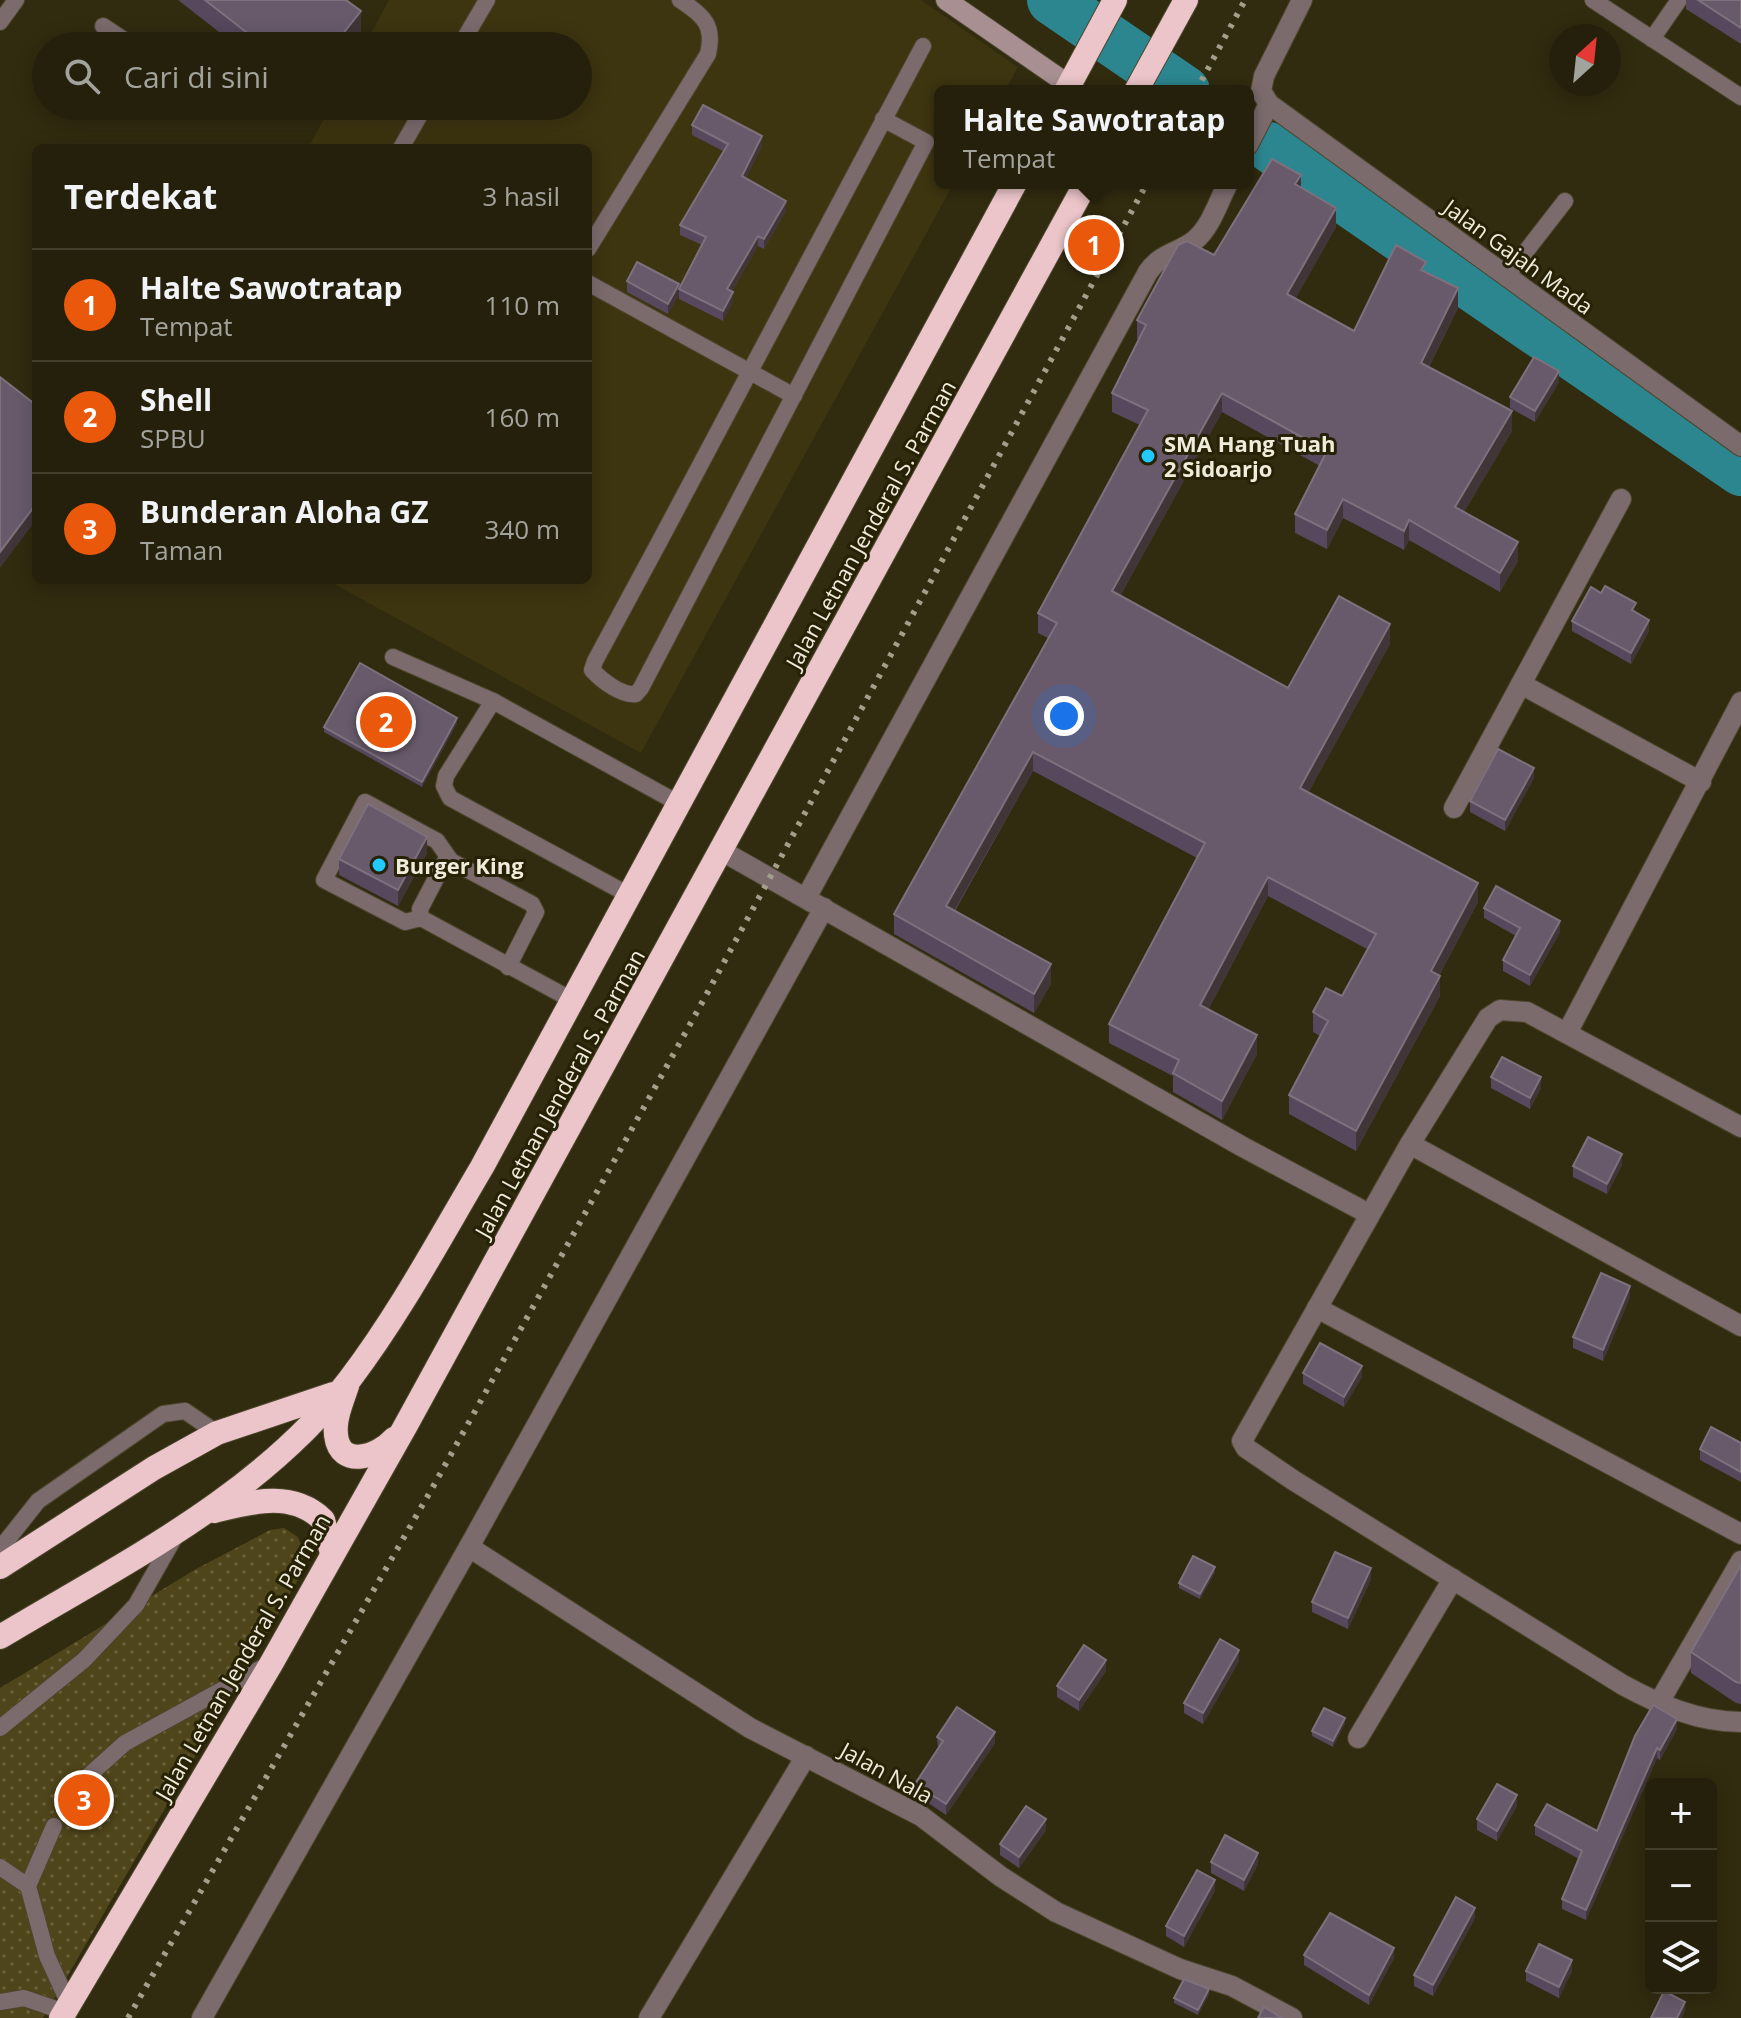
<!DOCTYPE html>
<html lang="id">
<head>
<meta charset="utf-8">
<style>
  :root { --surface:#25200b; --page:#312d19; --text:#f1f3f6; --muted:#a3a39d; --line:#423e2c; --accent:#ea580c }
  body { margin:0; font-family:"Open Sans",sans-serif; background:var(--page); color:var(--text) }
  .controls { position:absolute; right:24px; bottom:24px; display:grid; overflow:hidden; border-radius:12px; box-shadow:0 4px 20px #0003 }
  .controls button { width:72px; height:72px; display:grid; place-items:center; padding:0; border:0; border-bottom:2px solid var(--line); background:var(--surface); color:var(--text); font:40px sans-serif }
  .compass { position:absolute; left:1549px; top:24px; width:72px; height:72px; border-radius:50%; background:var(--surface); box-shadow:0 4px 20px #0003; rotate:27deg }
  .you { position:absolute; left:1064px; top:716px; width:28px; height:28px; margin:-20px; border:6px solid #fff; border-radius:50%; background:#1a73e8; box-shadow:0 0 0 12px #1a73e833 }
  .badge { display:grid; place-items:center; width:52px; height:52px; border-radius:50%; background:var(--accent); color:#fff; font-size:26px; font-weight:700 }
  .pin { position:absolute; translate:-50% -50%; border:4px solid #fff; box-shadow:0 2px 8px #0006 }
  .popup { position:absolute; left:934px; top:85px; width:320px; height:104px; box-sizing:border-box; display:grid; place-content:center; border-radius:12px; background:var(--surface); filter:drop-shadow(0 2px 6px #0005); font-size:26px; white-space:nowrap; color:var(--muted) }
  .popup b { font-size:30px; color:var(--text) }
  .popup::after { content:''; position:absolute; left:50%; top:100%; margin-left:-16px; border:16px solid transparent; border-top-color:var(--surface) }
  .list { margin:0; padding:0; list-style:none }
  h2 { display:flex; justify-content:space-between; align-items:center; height:104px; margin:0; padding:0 32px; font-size:34px }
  h2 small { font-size:26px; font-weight:400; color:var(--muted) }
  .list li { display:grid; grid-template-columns:52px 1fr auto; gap:24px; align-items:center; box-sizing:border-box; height:112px; padding:0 32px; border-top:2px solid var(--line) }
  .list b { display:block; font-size:30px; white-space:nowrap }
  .list p { margin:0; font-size:26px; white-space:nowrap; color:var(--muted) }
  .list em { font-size:26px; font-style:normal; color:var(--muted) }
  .icon { flex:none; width:44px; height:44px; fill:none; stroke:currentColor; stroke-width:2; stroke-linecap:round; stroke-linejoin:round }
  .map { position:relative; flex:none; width:1741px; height:2018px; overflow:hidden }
  .search { position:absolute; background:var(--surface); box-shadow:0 4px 20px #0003; left:32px; top:32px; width:560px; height:88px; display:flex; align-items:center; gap:20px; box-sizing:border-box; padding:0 28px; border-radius:44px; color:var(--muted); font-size:30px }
  .panel { position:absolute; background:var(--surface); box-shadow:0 4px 20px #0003; left:32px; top:144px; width:560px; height:440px; border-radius:12px }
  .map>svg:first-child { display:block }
  .built { fill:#3d3410 }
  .park { fill:url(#park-dots) }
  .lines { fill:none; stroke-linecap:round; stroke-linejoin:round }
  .river { stroke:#2c8690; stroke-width:50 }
  .lane-casing { stroke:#4c462c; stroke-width:18 }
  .street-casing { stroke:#4c462c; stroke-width:22 }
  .secondary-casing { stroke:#4c462c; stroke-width:22 }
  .highway-casing { stroke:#4c462c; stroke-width:26 }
  .lane { stroke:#7b6b6d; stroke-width:16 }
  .street { stroke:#7b6b6d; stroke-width:20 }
  .secondary { stroke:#a89092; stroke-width:20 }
  .highway { stroke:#ebc5c9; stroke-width:24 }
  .rail { stroke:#a39f8a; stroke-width:6; stroke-dasharray:4 8; stroke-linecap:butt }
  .wall { fill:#57485e }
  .shaded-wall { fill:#413538 }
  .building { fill:#685a6b; stroke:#7d717d; stroke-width:2 }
  .poi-dot { fill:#21c9fd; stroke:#272105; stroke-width:3 }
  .labels { text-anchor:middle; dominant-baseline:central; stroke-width:6; stroke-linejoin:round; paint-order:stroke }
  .street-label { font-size:22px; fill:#efecdc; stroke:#272105 }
  .poi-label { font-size:22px; font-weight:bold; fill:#efecdc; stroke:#272105; text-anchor:start }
</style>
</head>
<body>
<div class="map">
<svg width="1741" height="2018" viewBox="0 0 1741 2018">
  <defs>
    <pattern id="park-dots" width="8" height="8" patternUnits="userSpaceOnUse" patternTransform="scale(2)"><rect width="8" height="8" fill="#4f451a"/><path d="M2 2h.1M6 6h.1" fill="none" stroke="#69603b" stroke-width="1.8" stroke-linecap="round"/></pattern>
  </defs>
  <rect width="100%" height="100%" fill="#312b0f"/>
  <polygon class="built" points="389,0 921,0 1018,67 1005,91 940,91 940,183 954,183 641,753 327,580 588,580 588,148 308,148 331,106 578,106 578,46 364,46"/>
  <polygon class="park" points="284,1528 298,1537 304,1554 299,1578 43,2018 0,2018 0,1688 196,1569 270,1530"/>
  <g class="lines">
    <g class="river">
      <polyline points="1052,0 1185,91"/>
      <polyline points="1269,147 1741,471"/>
    </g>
    <g class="lane-casing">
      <g id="lane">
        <polyline points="1593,0 1741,97"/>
        <polyline points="0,22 16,0"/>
        <polyline points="103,26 133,46"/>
        <polyline points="1652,39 1679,0"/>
        <polyline points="460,46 487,0"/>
        <polyline points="221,106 228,111"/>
        <path d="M883,119L926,142L641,688L636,694C622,696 602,681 592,670L595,661C706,457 813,251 923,46"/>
        <polyline points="401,148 425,106"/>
        <path d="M588,249L708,54C715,25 703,15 680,0"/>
        <polyline points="1506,277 1565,201"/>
        <polyline points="588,283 794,396"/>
        <polyline points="393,657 493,701"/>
        <polyline points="629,895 450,798 444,786 446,776 493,701 678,803"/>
        <polyline points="421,918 405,922 324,880 365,802 437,841 451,861"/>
        <polyline points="508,967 536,912 532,904 451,861 444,863 420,909 421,918 572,1000"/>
        <polyline points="0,1549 38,1501 163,1414 185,1411 217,1433"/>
        <polyline points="0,1728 84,1660 136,1605 177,1533"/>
        <polyline points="76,1787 125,1743 269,1664"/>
        <polyline points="54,1826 28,1886 47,1956 69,2004"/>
        <polyline points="0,1867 28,1886"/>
        <polyline points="0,2002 24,1998 65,2012"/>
      </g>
    </g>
    <g class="street-casing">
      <g id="street">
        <polyline points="1302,0 1264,76 1261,91 1269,104 1741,446"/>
        <polyline points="1248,145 1269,104"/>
        <polyline points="1521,684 1701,782"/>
        <polyline points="1454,808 1621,499"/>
        <polyline points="722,851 1243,1147 1369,1214"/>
        <path d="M806,898L1148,272C1161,253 1179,253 1195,240C1211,227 1219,200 1228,183"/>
        <polyline points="1567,1033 1741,702"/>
        <path d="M1741,1127L1527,1012L1500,1010L1488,1018L1410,1144L1242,1441L1246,1448L1293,1480L1623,1685C1660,1705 1698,1722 1741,1722"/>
        <polyline points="1410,1144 1741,1326"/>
        <polyline points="1317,1308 1741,1534"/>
        <polyline points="469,1547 750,1728 921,1816 1000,1876 1056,1912 1180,1969 1232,1986 1292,2018"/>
        <polyline points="1658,1704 1741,1561"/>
        <polyline points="1358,1738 1453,1579"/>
        <polyline points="202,2018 469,1547 824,908"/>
        <polyline points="649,2018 806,1756"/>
      </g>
    </g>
    <g class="secondary-casing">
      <polyline id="secondary" points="946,0 1069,85"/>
    </g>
    <g class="highway-casing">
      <g id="highway">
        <polyline points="1066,91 1115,0"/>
        <polyline points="1136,91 1186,0"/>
        <path d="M347,1386C342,1401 334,1419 336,1435C340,1470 379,1456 394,1439"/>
        <path d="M214,1511C251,1502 292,1490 323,1520L332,1553"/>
        <polyline points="0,1567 154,1468 217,1433 333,1394"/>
        <path d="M0,1637C123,1563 261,1496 350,1379C400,1313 440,1238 482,1167L1015,183"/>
        <polyline points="61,2018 271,1664 406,1425 1086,183"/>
      </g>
    </g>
    <use href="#lane" class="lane"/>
    <use href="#street" class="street"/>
    <use href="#secondary" class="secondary"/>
    <use href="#highway" class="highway"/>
    <g class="rail">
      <polyline points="1196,91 1245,0"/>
      <polyline points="128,2018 434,1485 698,1010 1147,183"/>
    </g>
  </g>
  <g class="wall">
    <polygon points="178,0 346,0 361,32 350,46 237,46"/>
    <polygon points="1686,0 1741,0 1741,44 1686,9"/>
    <polygon points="692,125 762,146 746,178 786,211 764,249 758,246 732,291 733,302 723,321 679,299 679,289 702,245 680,235 680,225 723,151 692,135"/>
    <polygon points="1301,187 1336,227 1295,299 1354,331 1426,273 1458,308 1429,367 1512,431 1464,512 1518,561 1500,592 1409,540 1404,550 1343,518 1327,549 1295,533 1295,514 1320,466 1222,412 1120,596 1288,688 1390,644 1308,793 1478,902 1439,976 1440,996 1356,1151 1289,1114 1289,1095 1320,1036 1313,1032 1313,1012 1342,996 1367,949 1268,896 1208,1010 1257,1054 1222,1120 1173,1092 1173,1076 1109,1043 1109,1024 1197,858 1033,771 955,911 1051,984 1034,1013 894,934 894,914 1048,638 1038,633 1038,613 1140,425 1112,412 1112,393 1139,340 1137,339 1137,320 1214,255"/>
    <polygon points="627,281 679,295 668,314 627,292"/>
    <polygon points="1559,382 1535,422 1510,408 1510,397"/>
    <polygon points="1636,612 1649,631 1631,664 1572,631 1572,621"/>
    <polygon points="457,723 422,787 324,732 324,727"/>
    <polygon points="1534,778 1505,831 1470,812 1470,801"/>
    <polygon points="427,853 398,906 339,875 339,859"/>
    <polygon points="1484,908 1560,932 1530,986 1503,971 1503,960 1516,936 1484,918"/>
    <polygon points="1491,1077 1541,1088 1530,1109 1491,1088"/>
    <polygon points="1622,1165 1607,1194 1573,1177 1573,1166"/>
    <polygon points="1630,1297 1603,1361 1573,1348 1573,1337"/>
    <polygon points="1303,1373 1362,1377 1344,1407 1303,1384"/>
    <polygon points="1741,1443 1741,1482 1700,1460 1700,1449"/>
    <polygon points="1741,1565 1741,1704 1736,1703 1691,1673 1691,1652"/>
    <polygon points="1215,1572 1200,1599 1179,1588 1179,1583"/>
    <polygon points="1371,1579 1348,1629 1312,1612 1312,1602"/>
    <polygon points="1239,1661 1203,1724 1184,1713 1184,1703"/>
    <polygon points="1106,1671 1079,1711 1057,1697 1057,1686"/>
    <polygon points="1345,1723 1333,1747 1312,1736 1312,1731"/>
    <polygon points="1677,1729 1660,1760 1657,1758 1586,1920 1562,1909 1562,1899 1579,1859 1535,1835 1535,1825 1597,1831 1635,1736"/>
    <polygon points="937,1737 995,1743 946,1815 915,1794 915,1784 938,1748"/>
    <polygon points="1517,1806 1497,1841 1477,1830 1477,1819"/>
    <polygon points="1046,1830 1019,1868 1000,1855 1000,1844"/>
    <polygon points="1211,1862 1258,1864 1244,1891 1211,1873"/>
    <polygon points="1215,1891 1184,1947 1166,1936 1166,1926"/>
    <polygon points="1475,1918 1433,1996 1414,1986 1414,1975"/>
    <polygon points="1304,1955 1394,1958 1369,2005 1304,1965"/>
    <polygon points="1526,1971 1572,1971 1559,1998 1526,1981"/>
    <polygon points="1209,1994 1198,2015 1174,2003 1174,1998"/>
  </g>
  <g class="shaded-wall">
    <polygon points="361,11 361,32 350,46 333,46"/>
    <polygon points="762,136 762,146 742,186 742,176"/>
    <polygon points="1301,175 1301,194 1295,184"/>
    <polygon points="786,201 786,211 764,249 764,239"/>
    <polygon points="1336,208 1336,227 1287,314 1287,294"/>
    <polygon points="758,236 758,246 727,299 727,289"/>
    <polygon points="679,284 679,295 668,314 668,304"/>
    <polygon points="1458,288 1458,308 1421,383 1421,363"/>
    <polygon points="733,292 733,302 723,321 723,311"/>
    <polygon points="1559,371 1559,382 1535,422 1535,411"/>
    <polygon points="1222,393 1222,412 1112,611 1112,591"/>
    <polygon points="1512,411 1512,431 1455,527 1455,507"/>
    <polygon points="1343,499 1343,518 1327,549 1327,530"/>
    <polygon points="36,504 36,520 0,568 0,552"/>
    <polygon points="1409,520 1409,540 1404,550 1404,531"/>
    <polygon points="1518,542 1518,561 1500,592 1500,573"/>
    <polygon points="1649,620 1649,631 1631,664 1631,653"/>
    <polygon points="1390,624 1390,644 1300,808 1300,788"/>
    <polygon points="457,718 457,723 422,787 422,782"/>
    <polygon points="1033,752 1033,771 946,925 946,906"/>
    <polygon points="1534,768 1534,778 1505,831 1505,820"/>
    <polygon points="427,837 427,853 398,906 398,890"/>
    <polygon points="1268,877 1268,896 1200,1025 1200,1005"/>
    <polygon points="1478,883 1478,902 1431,991 1431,971"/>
    <polygon points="1560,921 1560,932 1530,986 1530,975"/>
    <polygon points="1051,964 1051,984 1034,1013 1034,994"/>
    <polygon points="1440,976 1440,996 1356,1151 1356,1131"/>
    <polygon points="1257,1035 1257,1054 1222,1120 1222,1101"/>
    <polygon points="1541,1077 1541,1088 1530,1109 1530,1098"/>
    <polygon points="1622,1154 1622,1165 1607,1194 1607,1184"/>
    <polygon points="1630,1286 1630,1297 1603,1361 1603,1350"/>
    <polygon points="1362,1366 1362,1377 1344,1407 1344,1397"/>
    <polygon points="1215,1567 1215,1572 1200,1599 1200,1594"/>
    <polygon points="1371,1568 1371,1579 1348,1629 1348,1618"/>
    <polygon points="1239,1650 1239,1661 1203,1724 1203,1713"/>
    <polygon points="1106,1660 1106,1671 1079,1711 1079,1700"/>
    <polygon points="1345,1718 1345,1723 1333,1747 1333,1741"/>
    <polygon points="1677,1719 1677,1729 1660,1760 1660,1750"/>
    <polygon points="995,1732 995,1743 946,1815 946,1804"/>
    <polygon points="1657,1748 1657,1758 1586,1920 1586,1910"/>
    <polygon points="1517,1795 1517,1806 1497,1841 1497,1831"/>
    <polygon points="1046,1819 1046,1830 1019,1868 1019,1857"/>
    <polygon points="1258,1853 1258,1864 1244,1891 1244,1880"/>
    <polygon points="1215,1880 1215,1891 1184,1947 1184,1936"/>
    <polygon points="1475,1908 1475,1918 1433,1996 1433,1985"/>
    <polygon points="1394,1948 1394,1958 1369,2005 1369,1995"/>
    <polygon points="1572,1960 1572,1971 1559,1998 1559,1987"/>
    <polygon points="1209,1989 1209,1994 1198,2015 1198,2010"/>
    <polygon points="1685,2002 1685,2012 1682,2018 1677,2018"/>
  </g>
  <g class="building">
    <polygon points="205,0 346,0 361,11 333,46 264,46"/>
    <polygon points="1698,0 1741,0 1741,28"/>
    <polygon points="703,105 762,136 742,176 786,201 764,239 758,236 727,289 733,292 723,311 679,289 706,237 680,225 728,144 692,125"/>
    <polygon points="1272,159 1301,175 1295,184 1336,208 1287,294 1354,331 1396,245 1426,262 1421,270 1458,288 1421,363 1512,411 1455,507 1518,542 1500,573 1409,520 1404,531 1343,499 1327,530 1295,514 1327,451 1222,393 1112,591 1288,688 1339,596 1390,624 1300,788 1478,883 1431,971 1440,976 1356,1131 1289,1095 1328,1021 1313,1012 1326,988 1342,996 1376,934 1268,877 1200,1005 1257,1035 1222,1101 1173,1073 1179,1060 1109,1024 1205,843 1033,752 946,906 1051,964 1034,994 894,914 1057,623 1038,613 1148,410 1112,393 1146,325 1137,320 1178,245 1187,241 1214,255"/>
    <polygon points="637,262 679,284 668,304 627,281"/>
    <polygon points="1534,357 1559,371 1535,411 1510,397"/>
    <polygon points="0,377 36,405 36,504 0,552"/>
    <polygon points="1605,586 1636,603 1632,610 1649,620 1631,653 1572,621 1591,587 1601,593"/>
    <polygon points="360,663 457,718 422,782 324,727"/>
    <polygon points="1498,749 1534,768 1505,820 1470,801"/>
    <polygon points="368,804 427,837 398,890 339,859"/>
    <polygon points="1496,886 1560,921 1530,975 1503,960 1520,928 1484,908"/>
    <polygon points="1502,1057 1541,1077 1530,1098 1491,1077"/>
    <polygon points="1588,1137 1622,1154 1607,1184 1573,1166"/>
    <polygon points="1601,1273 1630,1286 1603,1350 1573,1337"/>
    <polygon points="1320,1343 1362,1366 1344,1397 1303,1373"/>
    <polygon points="1711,1427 1741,1443 1741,1472 1700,1449"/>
    <polygon points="1335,1552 1371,1568 1348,1618 1312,1602"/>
    <polygon points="1193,1556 1215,1567 1200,1594 1179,1583"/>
    <polygon points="1741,1565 1741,1683 1736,1682 1691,1652"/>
    <polygon points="1220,1639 1239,1650 1203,1713 1184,1703"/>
    <polygon points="1084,1645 1106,1660 1079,1700 1057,1686"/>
    <polygon points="1653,1705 1677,1719 1660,1750 1657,1748 1586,1910 1562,1899 1582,1851 1535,1825 1547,1804 1597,1831 1635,1736"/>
    <polygon points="957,1707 995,1732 946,1804 915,1784 943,1741 937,1737"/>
    <polygon points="1324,1708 1345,1718 1333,1741 1312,1731"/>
    <polygon points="1497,1784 1517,1795 1497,1831 1477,1819"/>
    <polygon points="1026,1806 1046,1819 1019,1857 1000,1844"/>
    <polygon points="1225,1835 1258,1853 1244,1880 1211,1862"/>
    <polygon points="1197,1870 1215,1880 1184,1936 1166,1926"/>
    <polygon points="1456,1897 1475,1908 1433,1985 1414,1975"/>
    <polygon points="1330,1913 1394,1948 1369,1995 1304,1955"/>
    <polygon points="1539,1944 1572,1960 1559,1987 1526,1971"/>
    <polygon points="1184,1979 1209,1989 1198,2010 1174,1998"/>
    <polygon points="1664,1991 1685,2002 1677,2018 1651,2018"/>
    <polygon points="1264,2007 1282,2018 1258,2018"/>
  </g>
  <g class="poi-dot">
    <circle cx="1148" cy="456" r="8"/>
    <circle cx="379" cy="865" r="8"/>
  </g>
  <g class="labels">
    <g class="street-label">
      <text transform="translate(1519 256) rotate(36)">Jalan Gajah Mada</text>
      <text transform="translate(870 524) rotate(-61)">Jalan Letnan Jenderal S. Parman</text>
      <text transform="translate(559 1093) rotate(-61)">Jalan Letnan Jenderal S. Parman</text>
      <text transform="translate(242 1657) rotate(-60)">Jalan Letnan Jenderal S. Parman</text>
      <text transform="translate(887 1772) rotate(29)">Jalan Nala</text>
    </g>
    <g class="poi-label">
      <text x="1164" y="443">SMA Hang Tuah<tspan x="1164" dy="25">2 Sidoarjo</tspan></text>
      <text x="395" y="865">Burger King</text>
    </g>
  </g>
</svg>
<div class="controls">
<button>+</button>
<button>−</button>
<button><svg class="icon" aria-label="layers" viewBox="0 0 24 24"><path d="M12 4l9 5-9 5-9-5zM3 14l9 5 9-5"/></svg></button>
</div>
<svg class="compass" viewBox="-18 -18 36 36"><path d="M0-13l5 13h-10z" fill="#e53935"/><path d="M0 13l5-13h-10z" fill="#a3a39d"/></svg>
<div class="you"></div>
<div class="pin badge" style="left:1094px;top:245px">1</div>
<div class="popup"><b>Halte Sawotratap</b>Tempat</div>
<div class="pin badge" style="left:386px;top:722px">2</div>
<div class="pin badge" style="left:84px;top:1800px">3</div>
<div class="search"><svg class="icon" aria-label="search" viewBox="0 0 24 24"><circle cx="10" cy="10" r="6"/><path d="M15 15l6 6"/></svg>Cari di sini</div>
<section class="panel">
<h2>Terdekat<small>3 hasil</small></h2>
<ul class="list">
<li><span class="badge">1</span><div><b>Halte Sawotratap</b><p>Tempat</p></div><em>110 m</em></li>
<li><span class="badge">2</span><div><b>Shell</b><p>SPBU</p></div><em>160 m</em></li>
<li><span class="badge">3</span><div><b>Bunderan Aloha GZ</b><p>Taman</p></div><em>340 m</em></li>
</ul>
</section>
</div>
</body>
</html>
